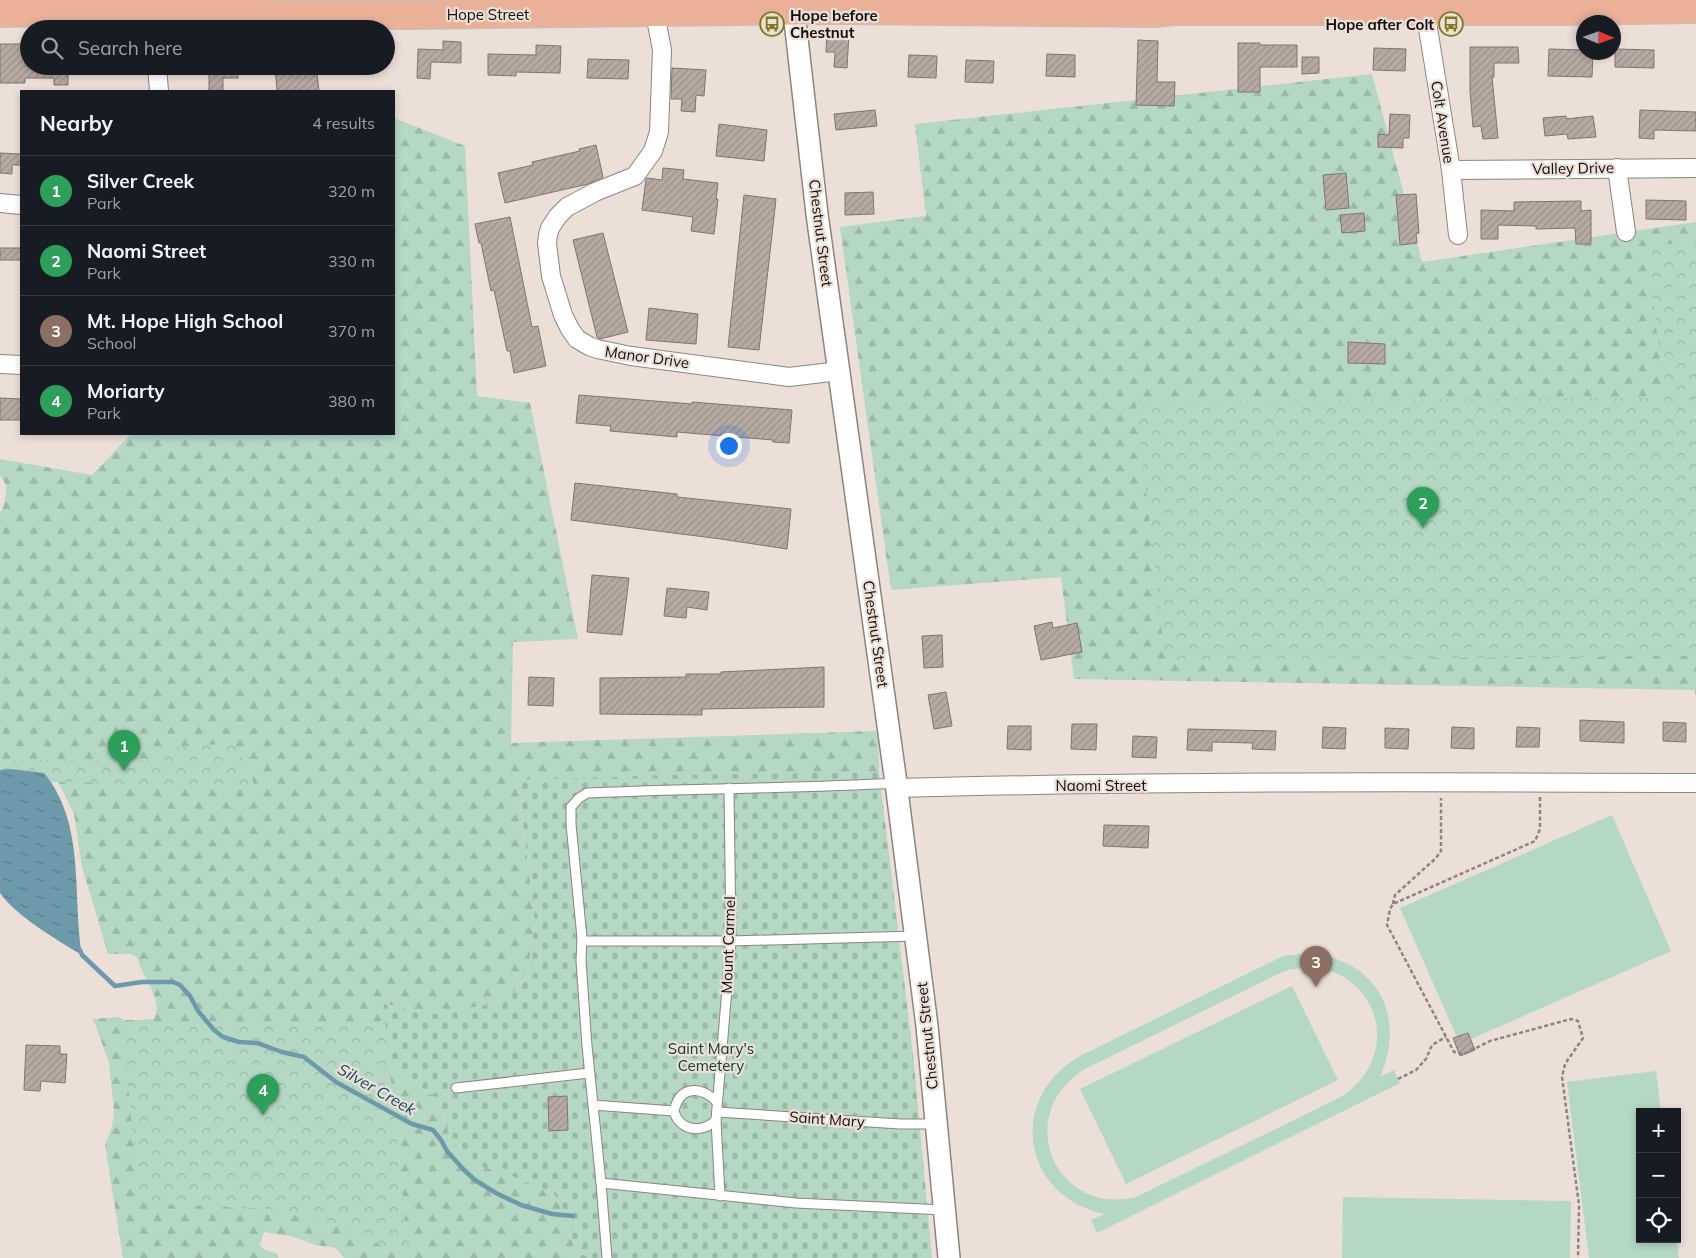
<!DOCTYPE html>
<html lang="en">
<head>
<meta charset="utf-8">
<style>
  :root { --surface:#171b24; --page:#242831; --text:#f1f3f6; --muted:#9ea1a6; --line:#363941; --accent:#7e7920 }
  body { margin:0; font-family:Mulish,sans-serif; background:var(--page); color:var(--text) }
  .controls { position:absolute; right:15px; bottom:15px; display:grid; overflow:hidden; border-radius:0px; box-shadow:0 2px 8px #0003 }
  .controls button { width:45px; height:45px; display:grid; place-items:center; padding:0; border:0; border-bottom:1px solid var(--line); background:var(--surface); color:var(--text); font:25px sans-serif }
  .compass { position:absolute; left:1576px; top:15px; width:45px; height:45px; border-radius:50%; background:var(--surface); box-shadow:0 2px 8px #0003; rotate:92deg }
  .you { position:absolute; left:728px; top:445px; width:18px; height:18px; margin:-12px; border:4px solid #fff; border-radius:50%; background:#1a73e8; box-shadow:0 0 0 8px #1a73e833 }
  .badge { display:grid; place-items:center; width:32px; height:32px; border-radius:50%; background:var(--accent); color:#fff; font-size:16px; font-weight:700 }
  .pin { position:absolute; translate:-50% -41px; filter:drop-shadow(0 1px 2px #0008) }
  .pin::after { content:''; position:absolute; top:26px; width:18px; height:15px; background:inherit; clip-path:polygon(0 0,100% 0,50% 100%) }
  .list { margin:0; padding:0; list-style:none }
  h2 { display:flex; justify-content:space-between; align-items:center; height:65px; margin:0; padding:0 20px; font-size:21px }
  h2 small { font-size:16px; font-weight:400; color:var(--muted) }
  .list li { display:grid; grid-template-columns:32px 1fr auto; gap:15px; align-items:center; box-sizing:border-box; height:70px; padding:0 20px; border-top:1px solid var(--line) }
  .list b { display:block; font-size:19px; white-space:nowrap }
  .list p { margin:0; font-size:16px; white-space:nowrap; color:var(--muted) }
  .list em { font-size:16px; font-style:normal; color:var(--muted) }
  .icon { flex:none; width:28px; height:28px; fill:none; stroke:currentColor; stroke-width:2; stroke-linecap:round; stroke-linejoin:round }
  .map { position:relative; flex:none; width:1696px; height:1258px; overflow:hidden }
  .search { position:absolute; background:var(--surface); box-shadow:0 2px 8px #0003; left:20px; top:20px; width:375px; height:55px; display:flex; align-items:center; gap:12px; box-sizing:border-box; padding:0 18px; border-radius:28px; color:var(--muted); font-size:19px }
  .panel { position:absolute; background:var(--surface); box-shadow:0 2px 8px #0003; left:20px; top:90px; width:375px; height:345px; border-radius:0px }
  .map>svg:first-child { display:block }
  .forest { fill:url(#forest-firs) }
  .cemetery { fill:url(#cemetery-stones) }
  .park { fill:url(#park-crowns) }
  .pitch { fill:#b4d8c3; fill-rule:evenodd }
  .water { fill:url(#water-ripples) }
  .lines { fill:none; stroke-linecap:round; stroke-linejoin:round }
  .stream { stroke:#6d9aaa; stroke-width:4.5 }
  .building { fill:url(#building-hatch); stroke:#80746e }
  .service-casing { stroke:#8f837c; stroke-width:11 }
  .minor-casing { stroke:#8f837c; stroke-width:20 }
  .tertiary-casing { stroke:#8f837c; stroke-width:24 }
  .primary-casing { stroke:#c2c1c0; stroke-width:30 }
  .path { stroke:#8d847f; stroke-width:2.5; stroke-dasharray:4 2.5; stroke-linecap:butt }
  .service { stroke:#fff; stroke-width:9 }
  .minor { stroke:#fff; stroke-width:18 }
  .tertiary { stroke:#fff; stroke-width:21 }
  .primary { stroke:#eab198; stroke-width:28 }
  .labels { text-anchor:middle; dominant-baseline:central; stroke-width:4.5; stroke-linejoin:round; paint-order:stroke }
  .street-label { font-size:15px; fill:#130f0d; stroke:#ecdfd8 }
  .poi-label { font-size:15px; font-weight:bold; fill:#130f0d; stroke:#ecdfd8; text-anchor:start }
  .park-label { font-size:15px; fill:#0e412b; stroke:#ecdfd8 }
  .water-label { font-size:16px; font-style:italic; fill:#0f4e60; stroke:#ecdfd8 }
</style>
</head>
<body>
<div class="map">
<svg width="1696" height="1258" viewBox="0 0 1696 1258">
  <defs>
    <pattern id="forest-firs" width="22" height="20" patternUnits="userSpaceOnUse" patternTransform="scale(1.25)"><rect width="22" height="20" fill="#b4d8c3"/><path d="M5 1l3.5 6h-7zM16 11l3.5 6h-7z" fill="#9ab8a6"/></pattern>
    <pattern id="cemetery-stones" width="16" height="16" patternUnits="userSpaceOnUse" patternTransform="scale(1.25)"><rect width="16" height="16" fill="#b4d8c3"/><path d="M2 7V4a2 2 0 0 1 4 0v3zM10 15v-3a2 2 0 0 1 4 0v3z" fill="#9ab8a6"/></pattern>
    <pattern id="park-crowns" width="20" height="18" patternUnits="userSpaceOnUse" patternTransform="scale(1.25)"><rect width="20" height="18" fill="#b4d8c3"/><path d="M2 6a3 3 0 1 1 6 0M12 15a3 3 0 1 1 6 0" fill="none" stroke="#9ab8a6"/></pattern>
    <pattern id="water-ripples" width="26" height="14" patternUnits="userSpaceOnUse" patternTransform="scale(1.25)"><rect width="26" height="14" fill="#6d9aaa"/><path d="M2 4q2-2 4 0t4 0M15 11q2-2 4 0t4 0" fill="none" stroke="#587c89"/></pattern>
    <pattern id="building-hatch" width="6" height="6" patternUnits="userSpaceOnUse" patternTransform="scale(1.25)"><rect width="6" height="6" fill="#b6aaa3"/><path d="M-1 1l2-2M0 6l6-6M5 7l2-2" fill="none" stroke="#9c918b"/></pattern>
  </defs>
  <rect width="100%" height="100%" fill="#ecdfd8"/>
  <g class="forest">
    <polygon points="1372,74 1422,262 1696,222 1696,696 1694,690 1074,679 1061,577 891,590 840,227 926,216 915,124"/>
    <path d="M394,118L465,146L477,396L530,403L578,639L513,642L511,743L878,731L879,772L518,780L535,922L527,977L510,997L481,1006L433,1014L385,1004L376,1059L439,1099L450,1137L517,1178L554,1194L565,1212L575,1251L590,1258H344L336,1248L316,1245L290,1236L264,1232L260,1245L265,1250L278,1254V1258H123L105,1145L112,1127L114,1112L109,1062L93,1019L119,1017L125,1020H139L153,1019C163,1005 150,988 144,975C141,969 139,963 137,957L130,954H108L82,867L74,814L49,763L0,762V514L4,505L6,491V485L0,475V459L92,475L131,434H394Z"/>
  </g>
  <polygon class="cemetery" points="879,772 913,1054 932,1258 590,1258 575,1251 565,1212 554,1194 517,1178 471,1163 450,1137 439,1099 376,1059 384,1004 433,1014 481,1006 510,997 527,977 535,922 518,780 670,775"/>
  <g class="park">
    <polygon points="1647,244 1696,244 1696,656 1165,660 1136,401 1664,398"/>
    <polygon points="235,743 257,790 162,788 83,782 0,782 0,760 153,760 162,748"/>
    <polygon points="385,1021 409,1258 335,1225 270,1209 140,1203 122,1027"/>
  </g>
  <g class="pitch">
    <polygon points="1612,815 1671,951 1460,1044 1400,908"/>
    <path d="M1310,953C1377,960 1407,1016 1380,1077L1394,1070L1400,1083L1097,1233L1091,1220L1104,1214C1021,1196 1007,1098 1080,1056L1273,961L1284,956ZM1310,967C1383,973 1402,1060 1339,1098L1136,1197C1054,1217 1012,1113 1085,1069L1278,974L1288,970Z"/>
    <polygon points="1292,986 1338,1080 1126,1184 1080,1089"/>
    <polygon points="1656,1071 1661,1112 1640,1112 1640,1239 1677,1239 1679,1258 1589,1258 1567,1082"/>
    <polygon points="1343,1197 1571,1201 1570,1258 1342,1258"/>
  </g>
  <path class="water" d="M10,769L44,773C86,824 72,894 82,955C57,940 16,916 0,893V770Z"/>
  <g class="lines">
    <polyline class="stream" points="80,950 82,955 115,986 142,982 173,982 180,985 190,996 198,1011 214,1030 223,1037 239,1042 257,1043 282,1052 304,1057 336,1082 412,1124 433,1130 441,1140 447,1151 464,1170 475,1180 496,1193 521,1205 552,1214 573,1216"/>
  </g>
  <g class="building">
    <polygon points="827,32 849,33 847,68 834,67 835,52 826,52"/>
    <polygon points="1138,40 1158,41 1157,82 1175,82 1174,106 1136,105"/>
    <polygon points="443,41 461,42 461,63 431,62 430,79 417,78 418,49 443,50"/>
    <polygon points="1238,43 1260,43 1260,45 1297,45 1297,67 1260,67 1260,92 1238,92"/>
    <polygon points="0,44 25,44 25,66 68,66 68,85 54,85 54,78 25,78 25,83 0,83"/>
    <polygon points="536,45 561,46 560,73 516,72 516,76 488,75 488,54 536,55"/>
    <polygon points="1470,47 1518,47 1519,63 1494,63 1494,77 1492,77 1498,138 1483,139 1481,126 1473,127 1470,91"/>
    <polygon points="1374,48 1406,49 1405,71 1373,70"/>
    <polygon points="1549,49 1584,50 1584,52 1593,52 1592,77 1548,76"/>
    <polygon points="1615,49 1654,50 1654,68 1615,67"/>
    <polygon points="1047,54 1075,55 1075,77 1046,76"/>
    <polygon points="909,55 937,56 936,78 908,77"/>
    <polygon points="1302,57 1319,57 1319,73 1302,74"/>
    <polygon points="588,59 629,60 628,79 587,78"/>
    <polygon points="966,60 994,61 993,83 965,82"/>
    <polygon points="209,66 238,66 238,78 223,78 223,91 209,91"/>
    <polygon points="275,66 316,66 319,91 277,91"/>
    <polygon points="672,68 706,70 704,96 696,95 695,112 681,111 682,99 671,99"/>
    <polygon points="875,110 877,126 836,130 834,114"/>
    <polygon points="1640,110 1696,112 1696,131 1654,130 1654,139 1639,138"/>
    <polygon points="1390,114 1410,115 1409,138 1403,138 1403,148 1378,147 1378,134 1389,135"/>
    <polygon points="1566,116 1566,119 1593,116 1596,137 1568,139 1567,134 1545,136 1543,118"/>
    <polygon points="719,124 767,130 764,161 716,156"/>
    <polygon points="596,145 603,177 588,184 505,203 498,173 533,165 532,162 580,151 579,149"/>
    <polygon points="0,153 21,154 21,165 12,165 12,174 0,173"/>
    <polygon points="663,168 684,170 683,179 718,183 716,199 718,199 714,234 691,231 693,217 642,210 646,179 647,178 662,180"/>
    <polygon points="1346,173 1349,208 1326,210 1323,175"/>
    <polygon points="873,192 874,214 845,215 845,193"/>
    <polygon points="1416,194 1419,233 1416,234 1417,243 1400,245 1396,195"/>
    <polygon points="744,195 776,199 759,350 728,347"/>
    <polygon points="1646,200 1686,201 1686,220 1646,219"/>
    <polygon points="1581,201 1581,211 1591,210 1591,244 1576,244 1575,228 1536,229 1536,226 1498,225 1498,239 1481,239 1481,210 1514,211 1514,202"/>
    <polygon points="1364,213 1365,231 1342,233 1340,215"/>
    <polygon points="510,217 532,327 538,326 546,366 514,373 510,351 507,351 494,290 491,291 481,243 479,243 475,224"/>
    <polygon points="603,233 628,332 600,339 597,337 573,240"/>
    <rect x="0" y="248" width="21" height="12"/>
    <polygon points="649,308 698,314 696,344 646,340"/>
    <polygon points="1348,342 1385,344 1385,364 1348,363"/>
    <polygon points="579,395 692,404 692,402 792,410 789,443 773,442 773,440 677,432 677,437 610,431 611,426 576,423"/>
    <polygon points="0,398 21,399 21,420 0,420"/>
    <polygon points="575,483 677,494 677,497 791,509 787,549 721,539 571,520"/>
    <polygon points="592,575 629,578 622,635 587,632"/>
    <polygon points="667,588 709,592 707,610 687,607 686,618 664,616"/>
    <polygon points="1052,622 1053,628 1077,623 1082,652 1041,660 1034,626"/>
    <polygon points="942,635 943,667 924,668 922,636"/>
    <polygon points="824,667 824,707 702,709 702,715 600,714 600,678 686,677 686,674 721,674 721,672"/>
    <polygon points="529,677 554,678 553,706 528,705"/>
    <polygon points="946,692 952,726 934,729 928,695"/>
    <polygon points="1580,720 1624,722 1624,743 1580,741"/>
    <polygon points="1663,722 1686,723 1686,742 1663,741"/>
    <polygon points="1072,724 1097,724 1096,750 1071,749"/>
    <polygon points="1008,726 1031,726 1031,750 1007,749"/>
    <polygon points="1323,727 1346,728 1345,749 1322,748"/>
    <polygon points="1452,727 1474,728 1474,749 1451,748"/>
    <polygon points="1517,727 1540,728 1539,747 1516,747"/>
    <polygon points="1385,728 1409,729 1408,749 1385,748"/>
    <polygon points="1188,729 1276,731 1275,750 1252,749 1253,743 1212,742 1212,751 1187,750"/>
    <polygon points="1133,736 1157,737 1156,758 1132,757"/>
    <polygon points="1104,825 1149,826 1148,848 1103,846"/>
    <polygon points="1468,1033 1475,1050 1460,1056 1453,1038"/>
    <polygon points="26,1045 60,1046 60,1054 67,1054 65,1083 41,1081 40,1091 24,1090"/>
    <polygon points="567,1096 568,1130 549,1131 548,1097"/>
  </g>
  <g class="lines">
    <g class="service-casing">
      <g id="service">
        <path d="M896,783C793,789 690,788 587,793L579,798L571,807V824L582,938L581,961L587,1046L601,1183L796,1203L944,1210"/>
        <polyline points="582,941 731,941 916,936"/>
        <polyline points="456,1088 589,1073"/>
        <polyline points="593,1105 674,1111"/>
        <polyline points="717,1112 900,1124 936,1124"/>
        <path d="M716,1120C702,1134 679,1131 674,1111C680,1085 701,1086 717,1102"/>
        <polyline points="601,1183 607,1258"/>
        <polyline points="720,1196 716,1120 731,941 729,788"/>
      </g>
    </g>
    <g class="minor-casing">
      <g id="minor">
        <polyline points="653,3 662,50 659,132 653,151 635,176 595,192 567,207 558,216 550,228 548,235 547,243 551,276 563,315 570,329 577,339 589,346 597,349 631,356 789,377 839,371"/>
        <polyline points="1425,10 1451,170 1458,235"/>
        <polyline points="157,66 159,91"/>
        <polyline points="1617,168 1626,232"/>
        <polyline points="1451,170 1696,168"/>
        <polyline points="0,203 21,205"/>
        <polyline points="0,364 21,365"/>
        <path d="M897,788C1163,781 1430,782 1696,783"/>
      </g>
    </g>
    <g class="tertiary-casing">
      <polyline id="tertiary" points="794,12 817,214 896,783 927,1026 949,1258"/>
    </g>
    <g class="primary-casing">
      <polyline id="primary" points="0,13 114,11 295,15 410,15 839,10 1154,13 1174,11 1564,11 1696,9"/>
    </g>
    <g class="path">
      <polyline points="1540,797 1540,829 1535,841 1393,904 1390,909 1387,925 1454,1052 1464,1054 1490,1041 1571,1019 1578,1021 1583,1038 1565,1064 1562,1077 1579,1205 1578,1258"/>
      <polyline points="1393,904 1395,895 1436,858 1441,851 1441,798"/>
      <polyline points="1398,1079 1416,1070 1426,1059 1432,1045 1446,1037"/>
    </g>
    <use href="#service" class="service"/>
    <use href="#minor" class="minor"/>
    <use href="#tertiary" class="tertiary"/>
    <use href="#primary" class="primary"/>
  </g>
  <defs>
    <g id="bus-ring" transform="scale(1.25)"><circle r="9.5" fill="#ecdfd8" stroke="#7e7920" stroke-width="1.5"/><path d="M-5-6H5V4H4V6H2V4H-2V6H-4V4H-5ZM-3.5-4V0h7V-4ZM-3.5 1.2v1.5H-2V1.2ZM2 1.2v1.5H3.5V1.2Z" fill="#7e7920"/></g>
  </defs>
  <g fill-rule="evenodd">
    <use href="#bus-ring" x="772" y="24"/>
    <use href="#bus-ring" x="1451" y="24"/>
  </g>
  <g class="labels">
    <g class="street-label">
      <text x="488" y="14">Hope Street</text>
      <text transform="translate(1443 122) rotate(81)">Colt Avenue</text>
      <text transform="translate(1573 168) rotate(-1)">Valley Drive</text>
      <text transform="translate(821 233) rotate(83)">Chestnut Street</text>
      <text transform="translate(647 357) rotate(8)">Manor Drive</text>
      <text transform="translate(876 634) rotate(82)">Chestnut Street</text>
      <text x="1101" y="785">Naomi Street</text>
      <text transform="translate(728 945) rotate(-88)">Mount Carmel</text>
      <text transform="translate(927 1036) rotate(-96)">Chestnut Street</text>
      <text transform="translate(827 1119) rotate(4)">Saint Mary</text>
    </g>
    <g class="poi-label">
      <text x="790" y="15">Hope before<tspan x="790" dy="17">Chestnut</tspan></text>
      <text x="1434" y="24" text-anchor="end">Hope after Colt</text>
    </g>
    <g class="park-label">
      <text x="711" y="1048">Saint Mary's<tspan x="711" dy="17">Cemetery</tspan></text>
    </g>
    <g class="water-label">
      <text transform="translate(377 1089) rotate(30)">Silver Creek</text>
    </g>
  </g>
</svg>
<div class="controls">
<button>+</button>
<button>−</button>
<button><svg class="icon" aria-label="locate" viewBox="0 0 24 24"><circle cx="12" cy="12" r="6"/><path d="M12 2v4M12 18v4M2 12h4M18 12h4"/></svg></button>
</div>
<svg class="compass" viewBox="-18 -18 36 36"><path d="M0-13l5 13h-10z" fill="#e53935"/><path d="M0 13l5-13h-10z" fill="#9ea1a6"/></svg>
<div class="you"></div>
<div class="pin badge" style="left:124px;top:771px;background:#2e9e5b">1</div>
<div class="pin badge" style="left:1423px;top:528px;background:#2e9e5b">2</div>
<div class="pin badge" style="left:1316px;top:987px;background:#8d6e63">3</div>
<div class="pin badge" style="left:263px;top:1115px;background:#2e9e5b">4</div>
<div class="search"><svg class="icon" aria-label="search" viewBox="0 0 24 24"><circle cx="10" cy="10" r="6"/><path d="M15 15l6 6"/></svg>Search here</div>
<section class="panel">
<h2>Nearby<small>4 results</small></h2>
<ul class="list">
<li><span class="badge" style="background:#2e9e5b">1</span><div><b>Silver Creek</b><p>Park</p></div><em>320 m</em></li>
<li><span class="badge" style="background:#2e9e5b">2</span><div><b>Naomi Street</b><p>Park</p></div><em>330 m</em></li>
<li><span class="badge" style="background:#8d6e63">3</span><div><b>Mt. Hope High School</b><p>School</p></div><em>370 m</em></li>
<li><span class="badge" style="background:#2e9e5b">4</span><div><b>Moriarty</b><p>Park</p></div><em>380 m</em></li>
</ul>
</section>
</div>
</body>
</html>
